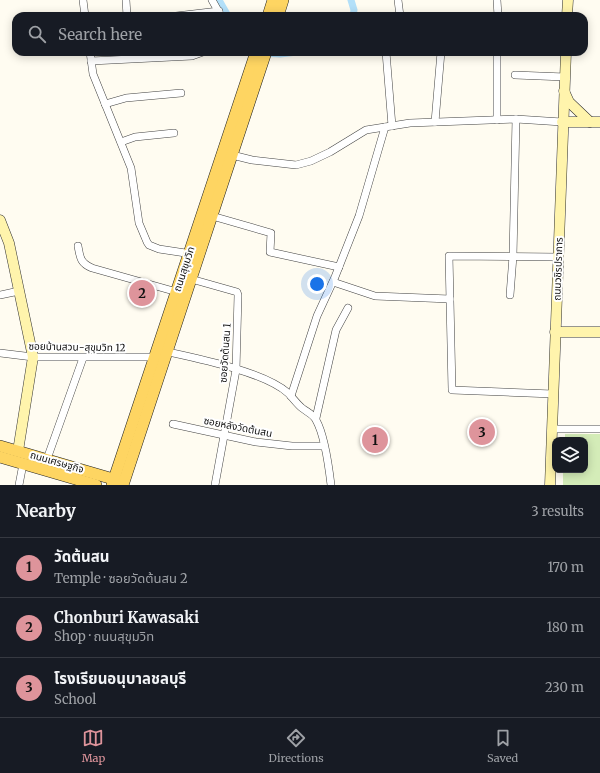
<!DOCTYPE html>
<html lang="en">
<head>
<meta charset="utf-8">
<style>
  :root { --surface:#171b24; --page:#242831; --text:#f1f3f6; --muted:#9ea1a6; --line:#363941; --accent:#de949b }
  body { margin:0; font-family:Merriweather,"Noto Sans Thai",serif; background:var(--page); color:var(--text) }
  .controls { position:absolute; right:12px; bottom:12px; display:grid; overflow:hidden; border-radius:8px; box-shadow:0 2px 10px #0003 }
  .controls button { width:36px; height:36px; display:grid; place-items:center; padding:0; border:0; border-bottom:1px solid var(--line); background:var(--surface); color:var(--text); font:20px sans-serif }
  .you { position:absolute; left:317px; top:284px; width:14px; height:14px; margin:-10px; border:3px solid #fff; border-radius:50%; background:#1a73e8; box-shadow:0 0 0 6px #1a73e833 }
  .badge { display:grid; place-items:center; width:26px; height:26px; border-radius:50%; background:var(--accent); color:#111; font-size:13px; font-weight:700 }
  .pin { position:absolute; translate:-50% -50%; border:2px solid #fff; box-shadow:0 1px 4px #0006 }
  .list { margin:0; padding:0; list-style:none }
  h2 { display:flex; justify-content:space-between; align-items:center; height:52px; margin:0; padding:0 16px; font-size:17px }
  h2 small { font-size:13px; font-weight:400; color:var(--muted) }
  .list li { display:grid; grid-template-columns:26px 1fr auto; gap:12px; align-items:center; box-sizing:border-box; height:60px; padding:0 16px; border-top:1px solid var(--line) }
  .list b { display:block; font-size:15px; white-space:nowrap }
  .list p { margin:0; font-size:13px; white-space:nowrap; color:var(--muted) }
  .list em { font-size:13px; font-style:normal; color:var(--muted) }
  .icon { flex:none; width:22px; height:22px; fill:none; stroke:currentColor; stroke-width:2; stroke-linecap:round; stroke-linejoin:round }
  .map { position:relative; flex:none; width:600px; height:485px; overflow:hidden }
  .search { position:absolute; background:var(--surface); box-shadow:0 2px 10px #0003; left:12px; right:12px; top:12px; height:44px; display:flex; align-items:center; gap:10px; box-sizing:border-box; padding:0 14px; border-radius:12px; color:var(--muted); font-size:15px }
  .sheet { height:232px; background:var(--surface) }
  nav { display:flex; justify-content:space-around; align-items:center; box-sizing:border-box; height:56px; border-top:1px solid var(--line); background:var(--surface); font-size:11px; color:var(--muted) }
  nav a { display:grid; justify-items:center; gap:2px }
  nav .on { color:var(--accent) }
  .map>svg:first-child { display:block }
  .green { fill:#d4ecb8 }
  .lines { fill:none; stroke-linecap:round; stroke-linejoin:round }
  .canal { stroke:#b3e0f9; stroke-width:7 }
  .street-casing { stroke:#424242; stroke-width:8 }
  .secondary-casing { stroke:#313131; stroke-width:11 }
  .primary-casing { stroke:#202020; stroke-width:12 }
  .street { stroke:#fff; stroke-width:7 }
  .secondary { stroke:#fff4ac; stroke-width:10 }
  .primary { stroke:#fed562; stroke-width:11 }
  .labels { text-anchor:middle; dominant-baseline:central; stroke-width:4; stroke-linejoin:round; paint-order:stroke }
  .street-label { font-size:10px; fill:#0f0f0f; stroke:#fff }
</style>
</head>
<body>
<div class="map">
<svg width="600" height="485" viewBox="0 0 600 485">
  <rect width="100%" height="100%" fill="#fffcf1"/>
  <polygon class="green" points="565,434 600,434 600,485 563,485 563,470 585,470 585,440 565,440"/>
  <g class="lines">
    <g class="canal">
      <polyline points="219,0 228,16"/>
      <polyline points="351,0 354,10 353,16"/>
      <polyline points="263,53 280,54 297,52"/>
    </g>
    <g class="street-casing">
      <g id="street">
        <polyline points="83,0 85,16"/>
        <polyline points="126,0 127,16"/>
        <polyline points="212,0 221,16"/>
        <polyline points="398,0 400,16"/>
        <polyline points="497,0 498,16"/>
        <polyline points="176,16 219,11"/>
        <polyline points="90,52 93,74 131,168 139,223 147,242 149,245 159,249 192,254"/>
        <polyline points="386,52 392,126"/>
        <polyline points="497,52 497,120"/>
        <polyline points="91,61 192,56 203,52"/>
        <polyline points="515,75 565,77"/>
        <polyline points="105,104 126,98 181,93"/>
        <polyline points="435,122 441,52"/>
        <polyline points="121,142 135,137 174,133"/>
        <polyline points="232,155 252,160 296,165 311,161 330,152 366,130 410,123 516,119 562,122"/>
        <polyline points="212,216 271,233 270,252 339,267"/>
        <path d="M78,246C80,257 80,263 92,268L177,292"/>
        <polyline points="191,279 237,292 238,295 236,370 215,485"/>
        <polyline points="333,282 375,296 450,299"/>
        <polyline points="0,295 19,291"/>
        <polyline points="510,295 513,256 516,119"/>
        <path d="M168,352C200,359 264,372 288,393C293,398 297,404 302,408C307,412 314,415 316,420C324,434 329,468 331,485"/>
        <polyline points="0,353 33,357 155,357"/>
        <polyline points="553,394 452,390 449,256 559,257"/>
        <polyline points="291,396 317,316 335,277 359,216 385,127"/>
        <polyline points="316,418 336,330 348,308"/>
        <polyline points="173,424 256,442 292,446 324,446"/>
        <polyline points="552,429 600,429"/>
        <polyline points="47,459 83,358"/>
        <polyline points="19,485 23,464"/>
      </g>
    </g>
    <g class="secondary-casing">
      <g id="secondary">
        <polyline points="567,16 568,0"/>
        <polyline points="564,91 569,102 590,122"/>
        <polyline points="562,122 600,122"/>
        <polyline points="0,220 9,243 33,357 18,451"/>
        <polyline points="555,332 600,332"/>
        <polyline points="550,485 566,52"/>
      </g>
    </g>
    <g class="primary-casing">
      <g id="primary">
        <polyline points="268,16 273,0"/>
        <polyline points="278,16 283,0"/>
        <polyline points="0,446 120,481"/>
        <polyline points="0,457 96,485"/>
        <polyline points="112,485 256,52"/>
        <polyline points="123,485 266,52"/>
      </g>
    </g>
    <use href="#street" class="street"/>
    <use href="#secondary" class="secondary"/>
    <use href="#primary" class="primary"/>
  </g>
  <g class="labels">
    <g class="street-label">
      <text transform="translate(184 269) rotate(-72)">ถนนสุขุมวิท</text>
      <text transform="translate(558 269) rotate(-88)">ถนนวชิรปราการ</text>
      <text transform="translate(77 347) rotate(1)">ซอยบ้านสวน-สุขุมวิท 12</text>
      <text transform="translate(225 353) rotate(-86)">ซอยวัดต้นสน 1</text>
      <text transform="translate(238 427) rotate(11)">ซอยหลังวัดต้นสน</text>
      <text transform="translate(57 462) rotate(16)">ถนนเศรษฐกิจ</text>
    </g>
  </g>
</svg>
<div class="controls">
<button><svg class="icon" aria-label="layers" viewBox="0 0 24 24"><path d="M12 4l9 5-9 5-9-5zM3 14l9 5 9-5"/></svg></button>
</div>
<div class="you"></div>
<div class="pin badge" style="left:375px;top:440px">1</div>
<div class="pin badge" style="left:142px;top:293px">2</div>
<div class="pin badge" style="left:482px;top:432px">3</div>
<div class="search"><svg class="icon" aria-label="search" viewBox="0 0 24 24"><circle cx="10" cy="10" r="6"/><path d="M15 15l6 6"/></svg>Search here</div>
</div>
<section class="sheet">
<h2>Nearby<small>3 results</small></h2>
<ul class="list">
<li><span class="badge">1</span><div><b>วัดต้นสน</b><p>Temple · ซอยวัดต้นสน 2</p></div><em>170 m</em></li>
<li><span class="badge">2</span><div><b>Chonburi Kawasaki</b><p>Shop · ถนนสุขุมวิท</p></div><em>180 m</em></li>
<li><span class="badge">3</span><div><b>โรงเรียนอนุบาลชลบุรี</b><p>School</p></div><em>230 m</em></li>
</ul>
</section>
<nav>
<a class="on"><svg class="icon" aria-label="map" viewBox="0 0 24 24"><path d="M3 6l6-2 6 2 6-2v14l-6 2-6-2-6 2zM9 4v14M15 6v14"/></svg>Map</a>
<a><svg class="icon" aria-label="directions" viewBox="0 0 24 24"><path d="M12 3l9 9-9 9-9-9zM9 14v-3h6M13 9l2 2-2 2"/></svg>Directions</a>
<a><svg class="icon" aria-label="saved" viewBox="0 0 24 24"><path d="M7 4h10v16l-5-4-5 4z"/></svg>Saved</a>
</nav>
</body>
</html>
